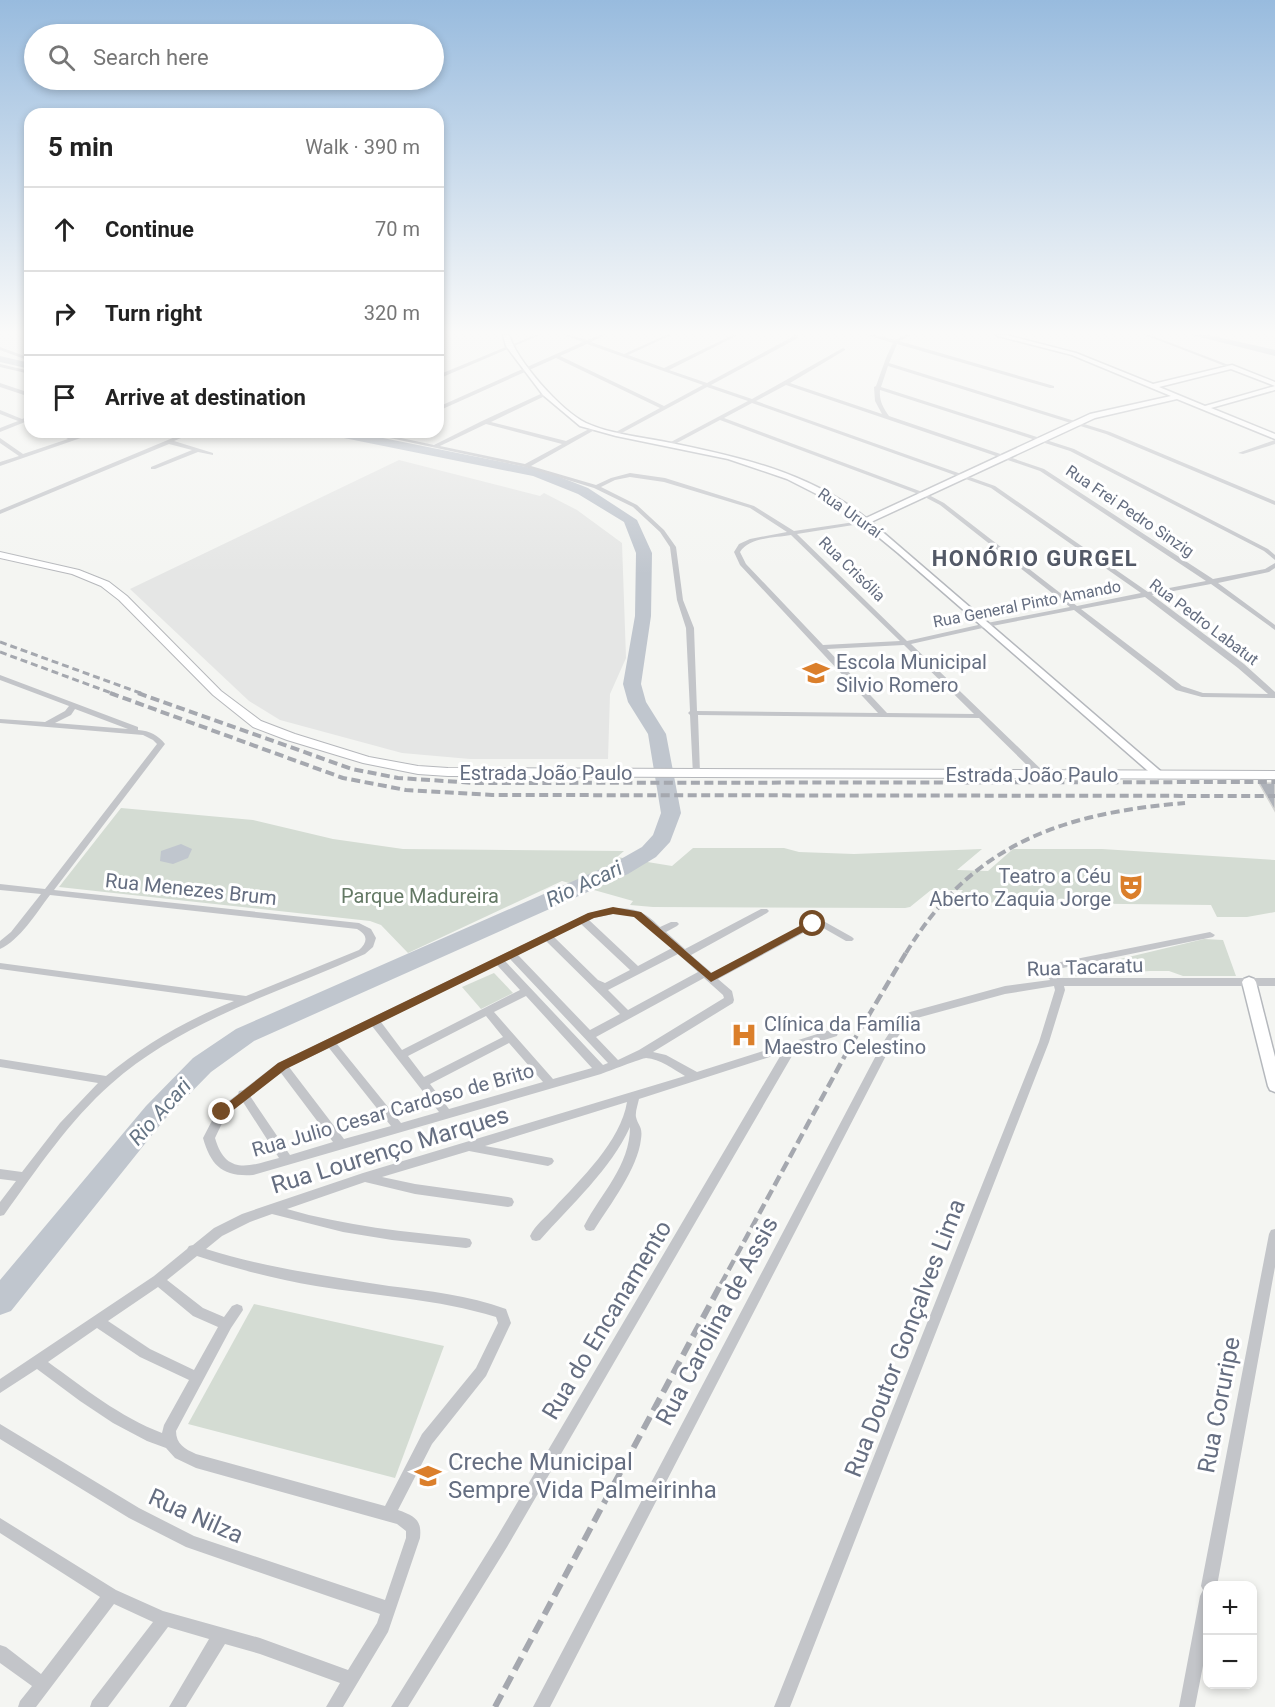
<!DOCTYPE html>
<html lang="en">
<head>
<meta charset="utf-8">
<style>
  :root { --surface:#fff; --page:#f6f6f6; --text:#222; --muted:#767676; --line:#e0e0e0 }
  body { margin:0; font-family:Roboto,sans-serif; background:var(--page); color:var(--text) }
  .controls { position:absolute; right:18px; bottom:18px; display:grid; overflow:hidden; border-radius:12px; box-shadow:0 3px 9px #0003 }
  .controls button { width:54px; height:54px; display:grid; place-items:center; padding:0; border:0; border-bottom:2px solid var(--line); background:var(--surface); color:var(--text); font:30px sans-serif }
  .stop { position:absolute; width:18px; height:18px; margin:-14px; border:4px solid #754c26; border-radius:50%; background:#fff }
  .stop.end { background:#754c26; border-color:#fff; box-shadow:0 2px 6px #0008 }
  .list { margin:0; padding:0; list-style:none }
  h2 { display:flex; justify-content:space-between; align-items:center; height:78px; margin:0; padding:0 24px; font-size:26px }
  h2 small { font-size:20px; font-weight:400; color:var(--muted) }
  .list li { display:grid; grid-template-columns:39px 1fr auto; gap:18px; align-items:center; box-sizing:border-box; height:84px; padding:0 24px; border-top:2px solid var(--line) }
  .list b { display:block; font-size:22px; white-space:nowrap }
  .list em { font-size:20px; font-style:normal; color:var(--muted) }
  .icon { flex:none; width:33px; height:33px; fill:none; stroke:currentColor; stroke-width:2; stroke-linecap:round; stroke-linejoin:round }
  .map { position:relative; flex:none; width:1275px; height:1707px; overflow:hidden }
  .search { position:absolute; background:var(--surface); box-shadow:0 3px 9px #0003; left:24px; top:24px; width:420px; height:66px; display:flex; align-items:center; gap:15px; box-sizing:border-box; padding:0 21px; border-radius:33px; color:var(--muted); font-size:22px }
  .panel { position:absolute; background:var(--surface); box-shadow:0 3px 9px #0003; left:24px; top:108px; width:420px; height:330px; border-radius:18px }
  .map>svg:first-child { display:block }
  .built { fill:#e5e6e5 }
  .green { fill:#d4dcd3 }
  .water { fill:#c0c6ce }
  .lines { fill:none; stroke-linecap:round; stroke-linejoin:round }
  .river { fill:#c0c6ce; fill-rule:evenodd }
  .building { fill:#aeb2b9; stroke:#d6d6d4; stroke-width:1.5 }
  .secondary-casing { stroke:#b5b8bd; stroke-width:3 }
  .primary-casing { stroke:#b6b8bc; stroke-width:2 }
  .street { fill:#c3c5c9; fill-rule:evenodd }
  .secondary { fill:#fff; fill-rule:evenodd }
  .primary { fill:#fff; fill-rule:evenodd }
  .rail-far3 { stroke:#a5a8af; stroke-width:3; stroke-dasharray:7 4; stroke-linecap:butt }
  .rail-far2 { stroke:#a5a8af; stroke-width:4; stroke-dasharray:9 4.5; stroke-linecap:butt }
  .rail-far1 { stroke:#a5a8af; stroke-width:4.5; stroke-dasharray:11 5; stroke-linecap:butt }
  .rail { stroke:#a5a8af; stroke-width:6; stroke-dasharray:14 7; stroke-linecap:butt }
  .route { fill:#754c26 }
  .labels { text-anchor:middle; dominant-baseline:central; stroke-width:6; stroke-linejoin:round; paint-order:stroke }
  .far-street-label { font-size:16px; fill:#656e81; stroke:#fff }
  .poi-label { font-size:20px; fill:#656e81; stroke:#fff; text-anchor:start }
  .street-label { font-size:20px; fill:#656e81; stroke:#fff }
  .park-label { font-size:20px; fill:#647965; stroke:#fff }
  .water-label { font-size:21px; font-style:italic; fill:#667585; stroke:#fff }
  .far-district-label { font-size:22px; font-weight:bold; letter-spacing:1.5px; fill:#535967; stroke:#fff }
  .near-street-label { font-size:24px; fill:#656e81; stroke:#fff }
  .near-poi-label { font-size:24px; fill:#656e81; stroke:#fff; text-anchor:start }
</style>
</head>
<body>
<div class="map">
<svg width="1275" height="1707" viewBox="0 0 1275 1707">
  <rect width="100%" height="100%" fill="#f4f5f2"/>
  <polygon class="built" points="399,460 540,496 544,493 577,510 622,543 626,658 610,694 608,759 470,759 402,753 280,720 249,701 130,589"/>
  <g class="green">
    <polygon points="121,808 253,820 333,839 403,849 624,851 617,857 672,866 693,848 784,848 799,852 854,854 982,849 957,870 988,871 1013,849 1102,849 1275,860 1275,912 1247,917 1217,917 1211,905 951,902 963,890 931,890 910,907 905,908 653,907 630,905 633,901 562,881 408,953 381,925 370,921 59,887"/>
    <polygon points="1204,939 1223,940 1236,976 1183,976 1169,971 1150,971 1074,976 1070,971"/>
    <polygon points="494,973 513,993 481,1009 462,987"/>
    <polygon points="254,1304 444,1346 395,1478 188,1424"/>
  </g>
  <polygon class="water" points="181,844 192,849 188,858 173,864 160,861 161,851"/>
  <g class="lines">
    <g class="river">
      <polygon points="1192,335 1209,335 1275,350 1275,356"/>
      <polygon points="0,356 30,363 30,369 0,362"/>
      <polygon points="328,432 353,432 542,470 588,488 637,520 652,553 651,616 641,684 646,702 666,734 681,813 670,842 656,857 628,874 254,1041 211,1072 164,1120 11,1311 0,1315 0,1280 146,1106 193,1058 236,1029 612,864 642,847 653,835 661,813 648,734 628,702 623,684 635,616 636,553 624,522 578,494 533,476 334,436"/>
    </g>
  </g>
  <polygon class="building" points="1259,783 1275,783 1275,811"/>
  <g class="lines">
    <g class="secondary-casing">
      <g id="secondary">
        <path d="M503,335H509C517,361 560,410 586,423C610,434 641,437 666,442C736,456 809,472 866,518L1090,414L1171,396L1072,355L998,336L997,335H1006L1076,353L1153,384L1232,365L1275,382V390L1211,408L1275,434V439L1177,399L1095,418L871,522L1165,775L1159,778L1155,777L898,553L842,507L787,479L728,459L616,436L580,426L543,395L506,346ZM1231,369L1275,386L1205,406L1159,387Z"/>
        <polygon points="1249,977 1254,979 1256,982 1275,1057 1275,1092 1270,1090 1268,1086 1242,982 1244,979"/>
      </g>
    </g>
    <g class="primary-casing">
      <polygon id="primary" points="0,552 79,570 109,582 127,596 221,691 261,721 295,734 369,757 418,766 448,768 1275,771 1275,779 448,776 418,774 363,763 287,740 253,727 213,695 119,600 101,586 72,574 0,558"/>
    </g>
    <g class="street">
      <polygon points="535,335 540,335 438,379 438,375"/>
      <path d="M565,335H570L587,340L600,335H605L591,342L624,354L666,335H671L628,355L664,368L733,335H738L669,370L707,383L794,336V335H798V338L711,385L752,399L843,348L845,349V350L790,383L882,414L875,401L874,387L876,386L886,358L893,343L870,336V335H876L895,340L905,335H912L899,341L1054,386V388H1050L897,344L889,363L1110,432L1275,501V505L1106,434L888,366L881,387L1074,449L1268,549L1275,555V560L1264,551L1070,451L880,390C879,400 883,408 889,416L1044,469L1213,579L1265,569L1275,563V568L1269,572L1218,583L1275,625V630L1211,584L1152,595L1244,664L1275,692V698L1202,697L1176,690L1074,610L987,627L911,644L1045,773L1046,775L1045,777H1039L979,718L698,715L700,773L699,775H693L690,715L688,713L690,711L686,628L677,600L670,547L660,532L633,507L594,488L525,467L362,432H373L434,445L482,421L545,392L547,393V395L491,422L566,441L593,427L598,428L531,466L596,485L611,478L630,473L665,478L754,506L794,531L868,520L869,521L866,523L797,534L907,641L987,623L1070,607L940,505L921,495L720,420L673,445H669V443L748,401L707,387L616,436L613,434L614,433L660,408L556,358L438,411V407L583,342ZM587,344L703,385L664,406L560,356ZM786,385L1040,471L1206,581L1148,592L995,486L756,401ZM752,403L991,488L1141,593L1077,606L944,503L925,493L724,418ZM486,424L562,444L525,464L440,446ZM630,477L664,482L750,508L787,532L750,539L739,544L734,552L740,565L878,713L697,711L694,628L683,600L676,547L664,530L637,505L601,487L615,480ZM791,535L900,641L823,645L746,564L740,552C749,537 775,538 791,535ZM1145,597L1238,668L1268,694L1203,693L1182,686L1081,609ZM904,645L974,714L887,713L827,649Z"/>
      <polygon points="1145,335 1150,335 1234,367 1230,368"/>
      <polygon points="0,347 30,358 30,361 0,350"/>
      <polygon points="0,364 30,371 30,374 0,367"/>
      <polygon points="0,383 30,393 30,397 0,387"/>
      <polygon points="0,410 22,419 30,416 30,420 0,432 0,428 18,421 0,414"/>
      <polygon points="56,432 63,432 73,438 90,432 98,432 0,466 0,462 19,456 0,443 0,438 23,454 68,439"/>
      <polygon points="187,432 195,432 174,441 213,453 213,455 198,452 155,469 151,469 151,467 192,450 169,444 0,514 0,510"/>
      <polygon points="1275,440 1275,444 1243,454 1238,453"/>
      <path d="M0,675L138,727V730C150,731 158,735 165,744L54,890L359,923L371,929L376,938L373,947L365,954C279,993 183,1020 111,1084C69,1121 37,1169 4,1215L0,1216V1202L16,1181L0,1179V1169L22,1172L60,1123L98,1083L0,1067V1059L106,1076C145,1044 187,1020 234,1001L0,969V963L246,996L359,950C368,942 368,935 357,929L50,895C37,912 19,941 0,949V941L11,932L41,894L0,890V884L45,889L157,744L153,740L143,735L0,723V719L45,722L65,711L69,706L0,680ZM75,709L128,729L55,723L71,715Z"/>
      <path d="M613,908C636,908 644,911 660,927L671,922H677L679,924L677,926L666,932L685,949L761,909H767L769,911L767,913L691,955L712,973L818,918L852,937L854,939L852,941H846L818,925L718,979L732,991L734,1000L733,1003L653,1052L666,1055L697,1072L833,1029L837,1030L838,1033L837,1036L796,1049L507,1547L408,1707H391L497,1537L782,1053L639,1099C638,1104 635,1112 636,1117C638,1126 643,1126 641,1139C638,1168 610,1205 594,1230L590,1231L586,1230L584,1226C601,1193 630,1166 630,1127C611,1169 571,1205 540,1240L536,1241L532,1240L530,1236C535,1225 546,1217 554,1208C580,1180 621,1141 627,1102L485,1146L552,1158L554,1161L552,1164L548,1166L469,1151L382,1177L415,1184L508,1197L512,1198L514,1202L512,1206L508,1207L415,1194L365,1182L287,1209C345,1226 406,1232 466,1238L470,1239L472,1243L470,1247L466,1248L392,1240L343,1232L272,1214L250,1222L222,1236L206,1249C266,1268 328,1276 389,1286C429,1291 468,1295 506,1309L511,1323L486,1376L432,1444L398,1510C415,1516 422,1520 420,1538L388,1632L343,1707H326L340,1683L260,1654L225,1644L186,1707H169L209,1639L168,1627L108,1707H90L92,1701L153,1622L114,1604L36,1707H18L20,1701L32,1686L0,1663V1645L6,1647L41,1674L100,1597L0,1533V1518L116,1590L163,1611L260,1638L348,1670L377,1623L380,1614L186,1547L129,1518L0,1439V1424L139,1508L194,1536L385,1600L406,1538V1531L397,1524L196,1468L175,1458L166,1448L147,1441L113,1423L80,1401L37,1369L0,1393V1379L154,1276L187,1249L189,1246L193,1245L214,1228L242,1214L271,1204L363,1173L685,1076C673,1069 660,1059 646,1058C643,1058 606,1072 601,1074L253,1175C223,1177 211,1166 203,1138L218,1109L238,1094L239,1091L243,1090L278,1063L589,913ZM613,914H628L642,920L672,948L638,966L589,920L594,918ZM581,924L630,970L605,983L598,980L554,937ZM546,941L620,1014L590,1030L518,955ZM678,954L698,972L628,1010L608,990ZM510,959L608,1063L603,1065L505,961ZM497,965L520,990L402,1050L381,1022ZM704,978L723,995L724,998L639,1050L618,1060L596,1037ZM526,996L592,1068L553,1079L494,1012ZM486,1016L503,1037L424,1077L408,1056ZM372,1026L439,1112L401,1123L337,1044ZM509,1043L543,1082L449,1109L430,1084ZM329,1048L391,1126L344,1139L289,1067ZM281,1073L333,1142L290,1155L250,1096ZM243,1102L279,1158C249,1166 226,1176 215,1138L226,1115ZM197,1256C236,1269 276,1279 316,1286C376,1296 438,1299 496,1317L498,1323L476,1368L422,1434L385,1506L196,1454C185,1449 176,1444 176,1431L231,1328L243,1310L242,1306L237,1304L232,1306L224,1317L203,1308L167,1280ZM158,1287L193,1316L218,1327L194,1370L150,1349L108,1321ZM97,1328L140,1357L189,1380L164,1425L162,1433C120,1417 84,1388 48,1362Z"/>
      <polygon points="1210,932 1215,935 1213,937 1053,970 1061,978 1275,978 1275,986 1064,986 1065,990 1049,1042 790,1707 774,1707 1039,1042 1055,990 1054,986 1005,994 917,1018 907,1024 891,1046 550,1707 533,1707 882,1044 899,1018 910,1012 1005,986 1050,980 1041,968 1042,966 1046,965"/>
      <polygon points="1275,1229 1275,1267 1217,1586 1208,1586 1208,1640 1195,1707 1179,1707 1200,1596 1203,1590 1201,1586 1269,1234 1271,1230"/>
    </g>
    <use href="#secondary" class="secondary"/>
    <use href="#primary" class="primary"/>
    <g class="rail-far3">
      <polyline points="0,642 143,694"/>
      <polyline points="0,652 114,694"/>
    </g>
    <g class="rail-far2">
      <polyline points="110,693 343,778 406,790 492,795 1275,796"/>
      <polyline points="138,693 352,769 398,778 476,783 1275,782"/>
      <path d="M906,953C972,843 1064,813 1185,803"/>
    </g>
    <polyline class="rail-far1" points="721,1284 848,1050 907,951"/>
    <polyline class="rail" points="495,1707 722,1282"/>
  </g>
  <linearGradient id="sky" x2="0" y2="1"><stop stop-color="#98bbde"/><stop offset="0.58" stop-color="#fafaf9"/><stop offset="1" stop-color="#fafaf9" stop-opacity="0"/></linearGradient>
  <rect width="1275" height="574" fill="url(#sky)"/>
  <polygon class="route" points="613,907 641,912 711,973 809,921 818,924 711,982 634,917 613,914 594,918 286,1069 227,1115 218,1115 216,1112 278,1063 588,913"/>
  <defs>
    <g id="school-bare" transform="scale(2.07)"><path d="M0-5L7-2L0 1L-7-2ZM-4 1L0 2.5L4 1V4Q0 6-4 4Z" fill="#db7f2b" stroke="#fff" stroke-width="2.5" paint-order="stroke"/></g>
    <g id="theatre-bare" transform="scale(2.07)"><path d="M-5-5.5Q0-4 5-5.5V0Q5 5 0 6Q-5 5-5 0ZM-3.3-2.5H-1v1.5H-3.3ZM1-2.5H3.3v1.5H1ZM-2.8 1Q0 5.5 2.8 1Z" fill="#db7f2b" stroke="#fff" stroke-width="2.5" paint-order="stroke"/></g>
    <g id="hospital-bare" transform="scale(2.07)"><path d="M-5-5h3v3.5h4V-5h3V5h-3V1.5h-4V5h-3Z" fill="#db7f2b" stroke="#fff" stroke-width="2.5" paint-order="stroke"/></g>
  </defs>
  <g fill-rule="evenodd">
    <use href="#school-bare" x="816" y="673"/>
    <use href="#theatre-bare" x="1131" y="887"/>
    <use href="#hospital-bare" x="744" y="1035"/>
    <use href="#school-bare" x="428" y="1476"/>
  </g>
  <g class="labels">
    <g class="far-street-label">
      <text transform="translate(1130 511) rotate(34)">Rua Frei Pedro Sinzig</text>
      <text transform="translate(850 513) rotate(35)">Rua Ururaí</text>
      <text transform="translate(852 569) rotate(44)">Rua Crisólia</text>
      <text transform="translate(1027 604) rotate(-11)">Rua General Pinto Amando</text>
      <text transform="translate(1204 622) rotate(37)">Rua Pedro Labatut</text>
    </g>
    <g class="poi-label">
      <text x="836" y="662">Escola Municipal<tspan x="836" dy="23">Silvio Romero</tspan></text>
      <text x="1111" y="876" text-anchor="end">Teatro a Céu<tspan x="1111" dy="23">Aberto Zaquia Jorge</tspan></text>
      <text x="764" y="1024">Clínica da Família<tspan x="764" dy="23">Maestro Celestino</tspan></text>
    </g>
    <g class="street-label">
      <text x="546" y="773">Estrada João Paulo</text>
      <text x="1032" y="775">Estrada João Paulo</text>
      <text transform="translate(191 889) rotate(6)">Rua Menezes Brum</text>
      <text transform="translate(1085 967) rotate(-2)">Rua Tacaratu</text>
      <text transform="translate(393 1110) rotate(-16)">Rua Julio Cesar Cardoso de Brito</text>
    </g>
    <g class="park-label">
      <text x="420" y="896">Parque Madureira</text>
    </g>
    <g class="water-label">
      <text transform="translate(584 884) rotate(-25)">Rio Acari</text>
      <text transform="translate(160 1112) rotate(-48)">Rio Acari</text>
    </g>
    <g class="far-district-label">
      <text x="1035" y="558">HONÓRIO GURGEL</text>
    </g>
    <g class="near-street-label">
      <text transform="translate(390 1150) rotate(-17)">Rua Lourenço Marques</text>
      <text transform="translate(607 1320) rotate(-59)">Rua do Encanamento</text>
      <text transform="translate(717 1321) rotate(-62)">Rua Carolina de Assis</text>
      <text transform="translate(905 1338) rotate(-69)">Rua Doutor Gonçalves Lima</text>
      <text transform="translate(1219 1405) rotate(-79)">Rua Coruripe</text>
      <text transform="translate(196 1516) rotate(24)">Rua Nilza</text>
    </g>
    <g class="near-poi-label">
      <text x="448" y="1462">Creche Municipal<tspan x="448" dy="28">Sempre Vida Palmeirinha</tspan></text>
    </g>
  </g>
</svg>
<div class="controls">
<button>+</button>
<button>−</button>
</div>
<div class="stop" style="left:813px;top:924px"></div>
<div class="stop end" style="left:222px;top:1112px"></div>
<div class="search"><svg class="icon" aria-label="search" viewBox="0 0 24 24"><circle cx="10" cy="10" r="6"/><path d="M15 15l6 6"/></svg>Search here</div>
<section class="panel">
<h2>5 min<small>Walk · 390 m</small></h2>
<ul class="list">
<li><svg class="icon" aria-label="ahead" viewBox="0 0 24 24"><path d="M12 20V5M6 11l6-6 6 6"/></svg><div><b>Continue</b></div><em>70 m</em></li>
<li><svg class="icon" aria-label="right" viewBox="0 0 24 24"><path d="M7 20v-9h11M14 6l5 5-5 5"/></svg><div><b>Turn right</b></div><em>320 m</em></li>
<li><svg class="icon" aria-label="arrive" viewBox="0 0 24 24"><path d="M6 21V4h12l-3 4 3 4H6"/></svg><div><b>Arrive at destination</b></div></li>
</ul>
</section>
</div>
</body>
</html>
